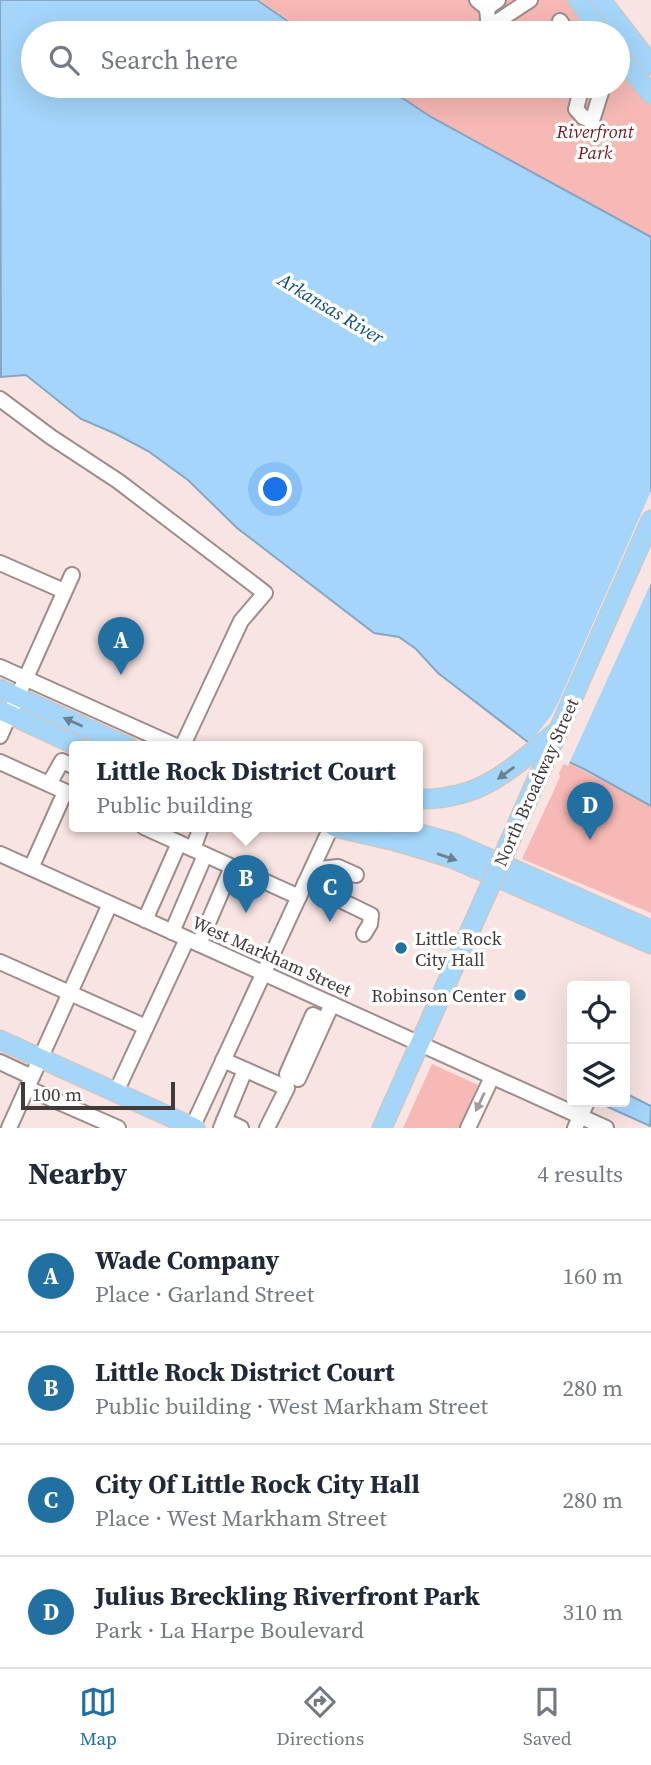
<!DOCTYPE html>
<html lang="en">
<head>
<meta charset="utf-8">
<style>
  :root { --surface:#fff; --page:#f6f6f7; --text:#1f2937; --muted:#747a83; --line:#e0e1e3; --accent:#226fa1 }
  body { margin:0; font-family:"Source Serif 4",serif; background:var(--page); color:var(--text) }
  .controls { position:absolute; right:21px; bottom:21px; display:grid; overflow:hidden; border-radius:7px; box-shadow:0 7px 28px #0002 }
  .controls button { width:63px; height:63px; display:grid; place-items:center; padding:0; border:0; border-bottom:2px solid var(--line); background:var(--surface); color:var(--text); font:35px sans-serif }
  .scale { position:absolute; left:21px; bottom:18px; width:154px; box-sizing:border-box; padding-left:7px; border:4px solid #413a3a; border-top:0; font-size:19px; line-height:24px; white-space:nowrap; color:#413a3a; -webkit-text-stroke:5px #fff; paint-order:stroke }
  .you { position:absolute; left:276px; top:490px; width:24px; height:24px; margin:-18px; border:5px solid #fff; border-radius:50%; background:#1a73e8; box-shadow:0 0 0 10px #1a73e833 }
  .badge { display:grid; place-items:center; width:46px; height:46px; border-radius:50%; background:var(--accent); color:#fff; font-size:23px; font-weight:700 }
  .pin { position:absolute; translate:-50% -58px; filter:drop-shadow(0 2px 4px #0008) }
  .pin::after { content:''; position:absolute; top:37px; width:24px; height:21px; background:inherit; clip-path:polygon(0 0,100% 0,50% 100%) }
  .popup { position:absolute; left:69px; top:741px; width:354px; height:91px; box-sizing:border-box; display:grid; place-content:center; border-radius:7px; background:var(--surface); filter:drop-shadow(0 2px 5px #0005); font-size:23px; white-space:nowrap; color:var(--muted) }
  .popup b { font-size:26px; color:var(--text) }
  .popup::after { content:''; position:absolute; left:50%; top:100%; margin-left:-14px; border:14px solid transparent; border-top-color:var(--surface) }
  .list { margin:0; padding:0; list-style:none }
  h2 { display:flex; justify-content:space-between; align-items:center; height:91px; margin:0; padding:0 28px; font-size:30px }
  h2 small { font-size:23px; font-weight:400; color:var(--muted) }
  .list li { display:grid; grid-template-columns:46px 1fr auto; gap:21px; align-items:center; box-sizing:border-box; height:112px; padding:0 28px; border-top:2px solid var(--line) }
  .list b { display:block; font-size:26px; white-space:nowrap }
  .list p { margin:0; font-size:23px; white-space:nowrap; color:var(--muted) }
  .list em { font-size:23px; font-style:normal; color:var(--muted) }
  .icon { flex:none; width:38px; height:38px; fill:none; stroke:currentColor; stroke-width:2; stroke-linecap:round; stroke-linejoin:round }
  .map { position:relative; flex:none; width:651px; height:1128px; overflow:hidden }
  .search { position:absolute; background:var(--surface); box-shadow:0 7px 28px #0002; left:21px; right:21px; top:21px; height:77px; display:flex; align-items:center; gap:18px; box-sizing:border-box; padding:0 24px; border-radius:38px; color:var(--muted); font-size:26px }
  .sheet { height:539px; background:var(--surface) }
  nav { display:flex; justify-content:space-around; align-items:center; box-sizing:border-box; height:98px; border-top:2px solid var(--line); background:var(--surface); font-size:19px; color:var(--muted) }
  nav a { display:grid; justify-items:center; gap:4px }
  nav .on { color:var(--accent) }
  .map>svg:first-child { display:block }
  .green { fill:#f7b9b5 }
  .water { fill:#a5d5fb; stroke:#87a6c1; stroke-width:2 }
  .pier { fill:#f7e4e3 }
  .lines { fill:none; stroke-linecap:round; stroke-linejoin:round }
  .minor-casing { stroke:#9e8d8c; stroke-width:18 }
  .major-casing { stroke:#cac8c8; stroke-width:21 }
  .minor { stroke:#fff; stroke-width:14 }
  .major { stroke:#a4d6fa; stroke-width:18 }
  .major-bridge-casing { stroke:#cac8c8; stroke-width:21; stroke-linecap:butt }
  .major-bridge { stroke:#a4d6fa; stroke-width:18 }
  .oneway { fill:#6e8090 }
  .oneway2 { fill:#a09c9c }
  .poi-dot { fill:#226fa1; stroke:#fff; stroke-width:2.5 }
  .labels { text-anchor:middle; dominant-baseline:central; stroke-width:7; stroke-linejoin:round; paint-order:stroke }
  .park-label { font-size:18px; font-style:italic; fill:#70181e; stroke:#fff }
  .street-label { font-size:18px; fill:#413a3a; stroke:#fff }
  .poi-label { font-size:18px; fill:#413a3a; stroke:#fff; text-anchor:start }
  .water-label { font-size:19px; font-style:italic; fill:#0e4e77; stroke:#fff }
</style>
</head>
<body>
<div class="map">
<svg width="651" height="1128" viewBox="0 0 651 1128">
  <rect width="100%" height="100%" fill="#f7e4e3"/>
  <g class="green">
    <polygon points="259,0 578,0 603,33 308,33"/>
    <polygon points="618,51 651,89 651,237 431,117 385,86 618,86"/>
    <polygon points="565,761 651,806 651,913 522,859 560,777 559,773"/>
    <polygon points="432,1064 478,1085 460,1128 403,1128"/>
  </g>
  <g class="water">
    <polygon points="0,0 257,0 305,33 33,33 33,86 384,86 431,117 651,237 651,806 584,769 529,743 438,673 416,649 399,637 374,633 237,528 188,480 148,451 116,434 81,419 26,375 1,377"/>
    <polygon points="625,1093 651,1106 650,1126 608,1107 611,1102 625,1102"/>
  </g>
  <polygon class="pier" points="651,491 651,583 568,766 527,746 551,716 559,701"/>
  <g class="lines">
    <g class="minor-casing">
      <g id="minor">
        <polyline points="477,0 487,8 498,0"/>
        <polyline points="487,8 488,19 499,33"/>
        <polyline points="560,21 568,33"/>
        <polyline points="492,25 530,0"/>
        <polyline points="582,86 576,109 583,117 592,121 603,86"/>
        <polyline points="0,399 51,437 118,481 265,593 241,621 182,747"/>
        <polyline points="0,563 64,591"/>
        <polyline points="0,667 178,747"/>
        <polyline points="0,736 72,575"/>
        <polyline points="0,762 75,796"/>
        <polyline points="49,784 62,761 75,767"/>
        <polyline points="144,827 299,897"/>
        <polyline points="193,849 201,827"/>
        <polyline points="0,854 606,1128"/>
        <polyline points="313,867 320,869 338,867 356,875"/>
        <polyline points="31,868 65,792"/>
        <polyline points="305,883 371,915 370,924 364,934"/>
        <polyline points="145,920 179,843"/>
        <polyline points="172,932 205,855"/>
        <polyline points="199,944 232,867"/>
        <polyline points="0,962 146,1027"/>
        <polyline points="324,1020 313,1015 287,1074 298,1079 332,1004"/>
        <polyline points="223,1060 287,1088 267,1128"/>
        <polyline points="0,1062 32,1077"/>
        <polyline points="27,1088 118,1128"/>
        <polyline points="116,1092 187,939"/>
        <polyline points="224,1120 241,1128"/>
        <polyline points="9,1128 110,904"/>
        <polyline points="192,1128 327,836"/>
        <polyline points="221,1128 245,1070"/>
        <polyline points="468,1128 492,1077"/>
        <polyline points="575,1128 587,1102"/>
      </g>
    </g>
    <g class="major-casing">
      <g id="major">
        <polyline points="578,0 601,33"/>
        <polyline points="601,0 651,65"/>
        <polyline points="618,55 651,94"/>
        <polyline points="0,689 129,747"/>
        <polyline points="0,710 80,747"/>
        <path d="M418,799C481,800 510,770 556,732"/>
        <polyline points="523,811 651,520"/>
        <polyline points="334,827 395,841 454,859 651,944"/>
        <polyline points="396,827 454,843 651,930"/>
        <polyline points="0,1040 195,1128"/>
        <polyline points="382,1128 490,886"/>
      </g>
    </g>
    <use href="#minor" class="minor"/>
    <use href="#major" class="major"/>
    <g class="major-bridge-casing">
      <polyline id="major-bridge" points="490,886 523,811"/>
    </g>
    <use href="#major-bridge" class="major-bridge"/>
  </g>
  <defs><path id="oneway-solid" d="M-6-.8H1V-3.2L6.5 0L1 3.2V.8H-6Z" transform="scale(1.75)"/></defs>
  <g class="oneway">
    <use href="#oneway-solid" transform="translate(73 722) rotate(-156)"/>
    <use href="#oneway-solid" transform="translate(506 773) rotate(144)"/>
    <use href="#oneway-solid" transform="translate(447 857) rotate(19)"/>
  </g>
  <use class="oneway2" href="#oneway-solid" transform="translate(480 1102) rotate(115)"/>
  <g class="poi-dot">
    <circle cx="401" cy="948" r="7"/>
    <circle cx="520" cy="995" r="7"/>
  </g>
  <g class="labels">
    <g class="park-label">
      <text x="595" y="131">Riverfront<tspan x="595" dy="21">Park</tspan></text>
    </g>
    <g class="street-label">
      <text transform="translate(536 782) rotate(-66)">North Broadway Street</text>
      <text transform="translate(272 956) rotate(24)">West Markham Street</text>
    </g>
    <g class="poi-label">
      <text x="415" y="938">Little Rock<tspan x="415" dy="21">City Hall</tspan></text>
      <text x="506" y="995" text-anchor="end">Robinson Center</text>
    </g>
    <g class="water-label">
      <text transform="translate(331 308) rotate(31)">Arkansas River</text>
    </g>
  </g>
</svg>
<div class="controls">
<button><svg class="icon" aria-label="locate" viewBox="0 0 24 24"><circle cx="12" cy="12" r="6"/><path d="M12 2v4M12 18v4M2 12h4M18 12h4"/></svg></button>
<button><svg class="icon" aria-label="layers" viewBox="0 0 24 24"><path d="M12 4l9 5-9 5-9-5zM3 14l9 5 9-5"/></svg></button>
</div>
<div class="scale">100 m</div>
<div class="you"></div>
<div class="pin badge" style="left:121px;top:675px">A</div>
<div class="pin badge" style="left:246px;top:913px">B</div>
<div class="popup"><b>Little Rock District Court</b>Public building</div>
<div class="pin badge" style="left:330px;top:922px">C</div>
<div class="pin badge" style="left:590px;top:840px">D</div>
<div class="search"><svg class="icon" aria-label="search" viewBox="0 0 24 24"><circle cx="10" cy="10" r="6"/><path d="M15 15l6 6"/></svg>Search here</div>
</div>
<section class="sheet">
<h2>Nearby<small>4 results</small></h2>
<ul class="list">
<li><span class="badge">A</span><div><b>Wade Company</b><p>Place · Garland Street</p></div><em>160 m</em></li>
<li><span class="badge">B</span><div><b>Little Rock District Court</b><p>Public building · West Markham Street</p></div><em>280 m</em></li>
<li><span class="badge">C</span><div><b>City Of Little Rock City Hall</b><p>Place · West Markham Street</p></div><em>280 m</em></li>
<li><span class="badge">D</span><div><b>Julius Breckling Riverfront Park</b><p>Park · La Harpe Boulevard</p></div><em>310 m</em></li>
</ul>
</section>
<nav>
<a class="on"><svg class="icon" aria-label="map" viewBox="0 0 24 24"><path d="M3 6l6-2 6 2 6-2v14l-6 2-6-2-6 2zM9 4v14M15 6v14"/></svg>Map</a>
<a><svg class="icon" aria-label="directions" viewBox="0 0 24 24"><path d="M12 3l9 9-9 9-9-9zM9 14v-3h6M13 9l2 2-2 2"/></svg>Directions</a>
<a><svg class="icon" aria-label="saved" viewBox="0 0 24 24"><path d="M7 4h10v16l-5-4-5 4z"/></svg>Saved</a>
</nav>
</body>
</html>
